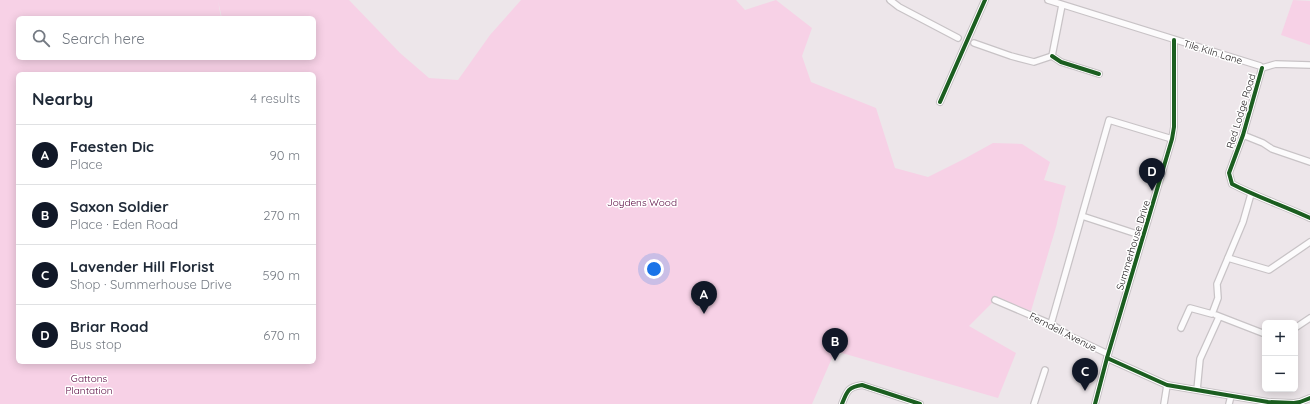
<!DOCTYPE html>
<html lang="en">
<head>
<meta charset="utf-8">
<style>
  :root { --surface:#fff; --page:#f2f2f3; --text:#1f2937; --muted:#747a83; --line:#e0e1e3; --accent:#111827 }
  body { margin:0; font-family:Quicksand,sans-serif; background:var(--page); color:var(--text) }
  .controls { position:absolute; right:12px; bottom:12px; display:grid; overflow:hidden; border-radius:6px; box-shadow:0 2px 10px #0003 }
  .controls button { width:36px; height:36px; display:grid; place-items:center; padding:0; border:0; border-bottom:1px solid var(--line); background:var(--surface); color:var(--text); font:20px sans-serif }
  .you { position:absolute; left:654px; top:269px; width:14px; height:14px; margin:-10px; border:3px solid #fff; border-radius:50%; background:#1a73e8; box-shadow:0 0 0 6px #1a73e833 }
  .badge { display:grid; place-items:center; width:26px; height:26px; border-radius:50%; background:var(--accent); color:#fff; font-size:13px; font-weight:700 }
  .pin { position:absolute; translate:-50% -33px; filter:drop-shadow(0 1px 2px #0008) }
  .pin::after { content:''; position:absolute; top:21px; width:14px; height:12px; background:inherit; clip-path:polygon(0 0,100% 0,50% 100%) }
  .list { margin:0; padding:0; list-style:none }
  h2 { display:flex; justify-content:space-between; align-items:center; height:52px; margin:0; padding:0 16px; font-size:17px }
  h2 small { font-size:13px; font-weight:400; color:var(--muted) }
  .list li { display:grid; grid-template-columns:26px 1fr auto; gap:12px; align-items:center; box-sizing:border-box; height:60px; padding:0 16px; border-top:1px solid var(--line) }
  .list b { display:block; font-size:15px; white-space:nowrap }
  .list p { margin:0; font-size:13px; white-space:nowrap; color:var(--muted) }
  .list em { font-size:13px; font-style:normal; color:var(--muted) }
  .icon { flex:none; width:22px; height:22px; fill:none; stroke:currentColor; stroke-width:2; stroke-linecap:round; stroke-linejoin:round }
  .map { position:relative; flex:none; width:1310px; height:404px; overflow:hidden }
  .search { position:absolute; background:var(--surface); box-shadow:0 2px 10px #0003; left:16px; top:16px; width:300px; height:44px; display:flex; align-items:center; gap:10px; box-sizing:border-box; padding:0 14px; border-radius:6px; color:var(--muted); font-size:15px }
  .panel { position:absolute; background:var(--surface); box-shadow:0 2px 10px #0003; left:16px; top:72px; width:300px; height:292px; border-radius:6px }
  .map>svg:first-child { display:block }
  .green { fill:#f7d1e6; fill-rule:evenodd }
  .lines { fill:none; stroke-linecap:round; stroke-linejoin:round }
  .street-casing { stroke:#c8c3c6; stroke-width:8 }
  .street { stroke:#fcfbfc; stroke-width:5.5 }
  .cycleway-casing { stroke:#fff; stroke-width:6 }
  .cycleway { stroke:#1b5e20; stroke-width:4 }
  .labels { text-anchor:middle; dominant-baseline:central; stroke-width:3; stroke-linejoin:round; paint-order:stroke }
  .street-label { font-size:10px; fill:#1e1a1c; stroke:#fff }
  .park-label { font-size:10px; fill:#55023b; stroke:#fff }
</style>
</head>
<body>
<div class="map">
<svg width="1310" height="404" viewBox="0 0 1310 404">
  <rect width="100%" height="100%" fill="#ede6ea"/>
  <g class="green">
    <path d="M0,0H349L400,53L429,78L458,80L490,35L521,0H736L745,10L776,0L812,28L802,56L811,82L876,108L895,168L928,177L964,159L993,143L1022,144L1050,162L1044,180L1066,186L1062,201L1056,227L1031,311L996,299L969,326L1016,353L998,398L835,351L812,404H0ZM218,1L222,18H314V58H18V18H221ZM18,74H314V362H18Z"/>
    <polygon points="1293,0 1310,1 1310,45 1281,35"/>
  </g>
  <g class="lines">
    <g class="street-casing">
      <g id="street">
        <polyline points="890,0 899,7 958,38"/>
        <polyline points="1048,0 1260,66 1262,68 1276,64 1310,65"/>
        <polyline points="974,43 1011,56 1034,62 1052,56"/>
        <polyline points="1052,56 1062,5"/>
        <polyline points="1052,56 1061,62 1099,74"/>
        <path d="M1262,68L1243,135L1229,173L1232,184C1257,197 1284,206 1310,218"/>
        <polyline points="940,102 985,0"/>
        <polyline points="1243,135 1263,143 1272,149 1310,162"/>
        <polyline points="1082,216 1143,236"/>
        <polyline points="1228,258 1269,270 1310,242"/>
        <polyline points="995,300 1051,324 1070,336 1108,354"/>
        <polyline points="1216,315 1265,334"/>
        <polyline points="1051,324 1109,120 1172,139"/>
        <polyline points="1181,328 1190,308 1212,314 1218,298 1217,284 1243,222 1251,194"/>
        <polyline points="1295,328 1310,318"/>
        <polyline points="1107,358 1167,385 1268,402 1294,403 1300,402 1310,398"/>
        <polyline points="1197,390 1200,359 1219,317"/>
        <path d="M842,404C847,391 848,387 862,385L920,404"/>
        <polyline points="1034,404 1045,370"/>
        <polyline points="1095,404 1107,358 1172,139 1174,127 1174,40"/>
        <polyline points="1164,404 1167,385"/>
        <polyline points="1229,404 1231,396"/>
      </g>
    </g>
    <use href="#street" class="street"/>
    <g class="cycleway-casing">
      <g id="cycleway">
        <polyline points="1052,56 1061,62 1099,74"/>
        <path d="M1262,68L1243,135L1229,173L1232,184C1257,197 1284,206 1310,218"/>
        <polyline points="940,102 985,0"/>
        <polyline points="1107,358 1167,385 1268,402 1294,403 1300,402 1310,398"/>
        <path d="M842,404C847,391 848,387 862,385L920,404"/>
        <polyline points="1095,404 1107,358 1172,139 1174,127 1174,40"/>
      </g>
    </g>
    <use href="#cycleway" class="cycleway"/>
  </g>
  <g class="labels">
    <g class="street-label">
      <text transform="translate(1213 52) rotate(17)">Tile Kiln Lane</text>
      <text transform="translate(1241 111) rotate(-73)">Red Lodge Road</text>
      <text transform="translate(1133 245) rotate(-73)">Summerhouse Drive</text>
      <text transform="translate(1063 332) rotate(27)">Ferndell Avenue</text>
    </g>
    <g class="park-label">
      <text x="642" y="202">Joydens Wood</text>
      <text x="89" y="378">Gattons<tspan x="89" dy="12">Plantation</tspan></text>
    </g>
  </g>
</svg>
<div class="controls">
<button>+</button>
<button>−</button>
</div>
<div class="you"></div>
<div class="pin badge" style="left:704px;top:314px">A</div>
<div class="pin badge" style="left:835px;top:361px">B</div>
<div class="pin badge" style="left:1085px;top:391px">C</div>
<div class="pin badge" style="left:1152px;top:191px">D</div>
<div class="search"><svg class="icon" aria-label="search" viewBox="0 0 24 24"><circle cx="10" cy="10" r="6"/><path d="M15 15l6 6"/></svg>Search here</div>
<section class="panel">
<h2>Nearby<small>4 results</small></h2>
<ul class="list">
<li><span class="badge">A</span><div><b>Faesten Dic</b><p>Place</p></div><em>90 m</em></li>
<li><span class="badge">B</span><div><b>Saxon Soldier</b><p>Place · Eden Road</p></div><em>270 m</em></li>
<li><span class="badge">C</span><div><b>Lavender Hill Florist</b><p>Shop · Summerhouse Drive</p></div><em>590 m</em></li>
<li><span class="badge">D</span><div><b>Briar Road</b><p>Bus stop</p></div><em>670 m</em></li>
</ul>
</section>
</div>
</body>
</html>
